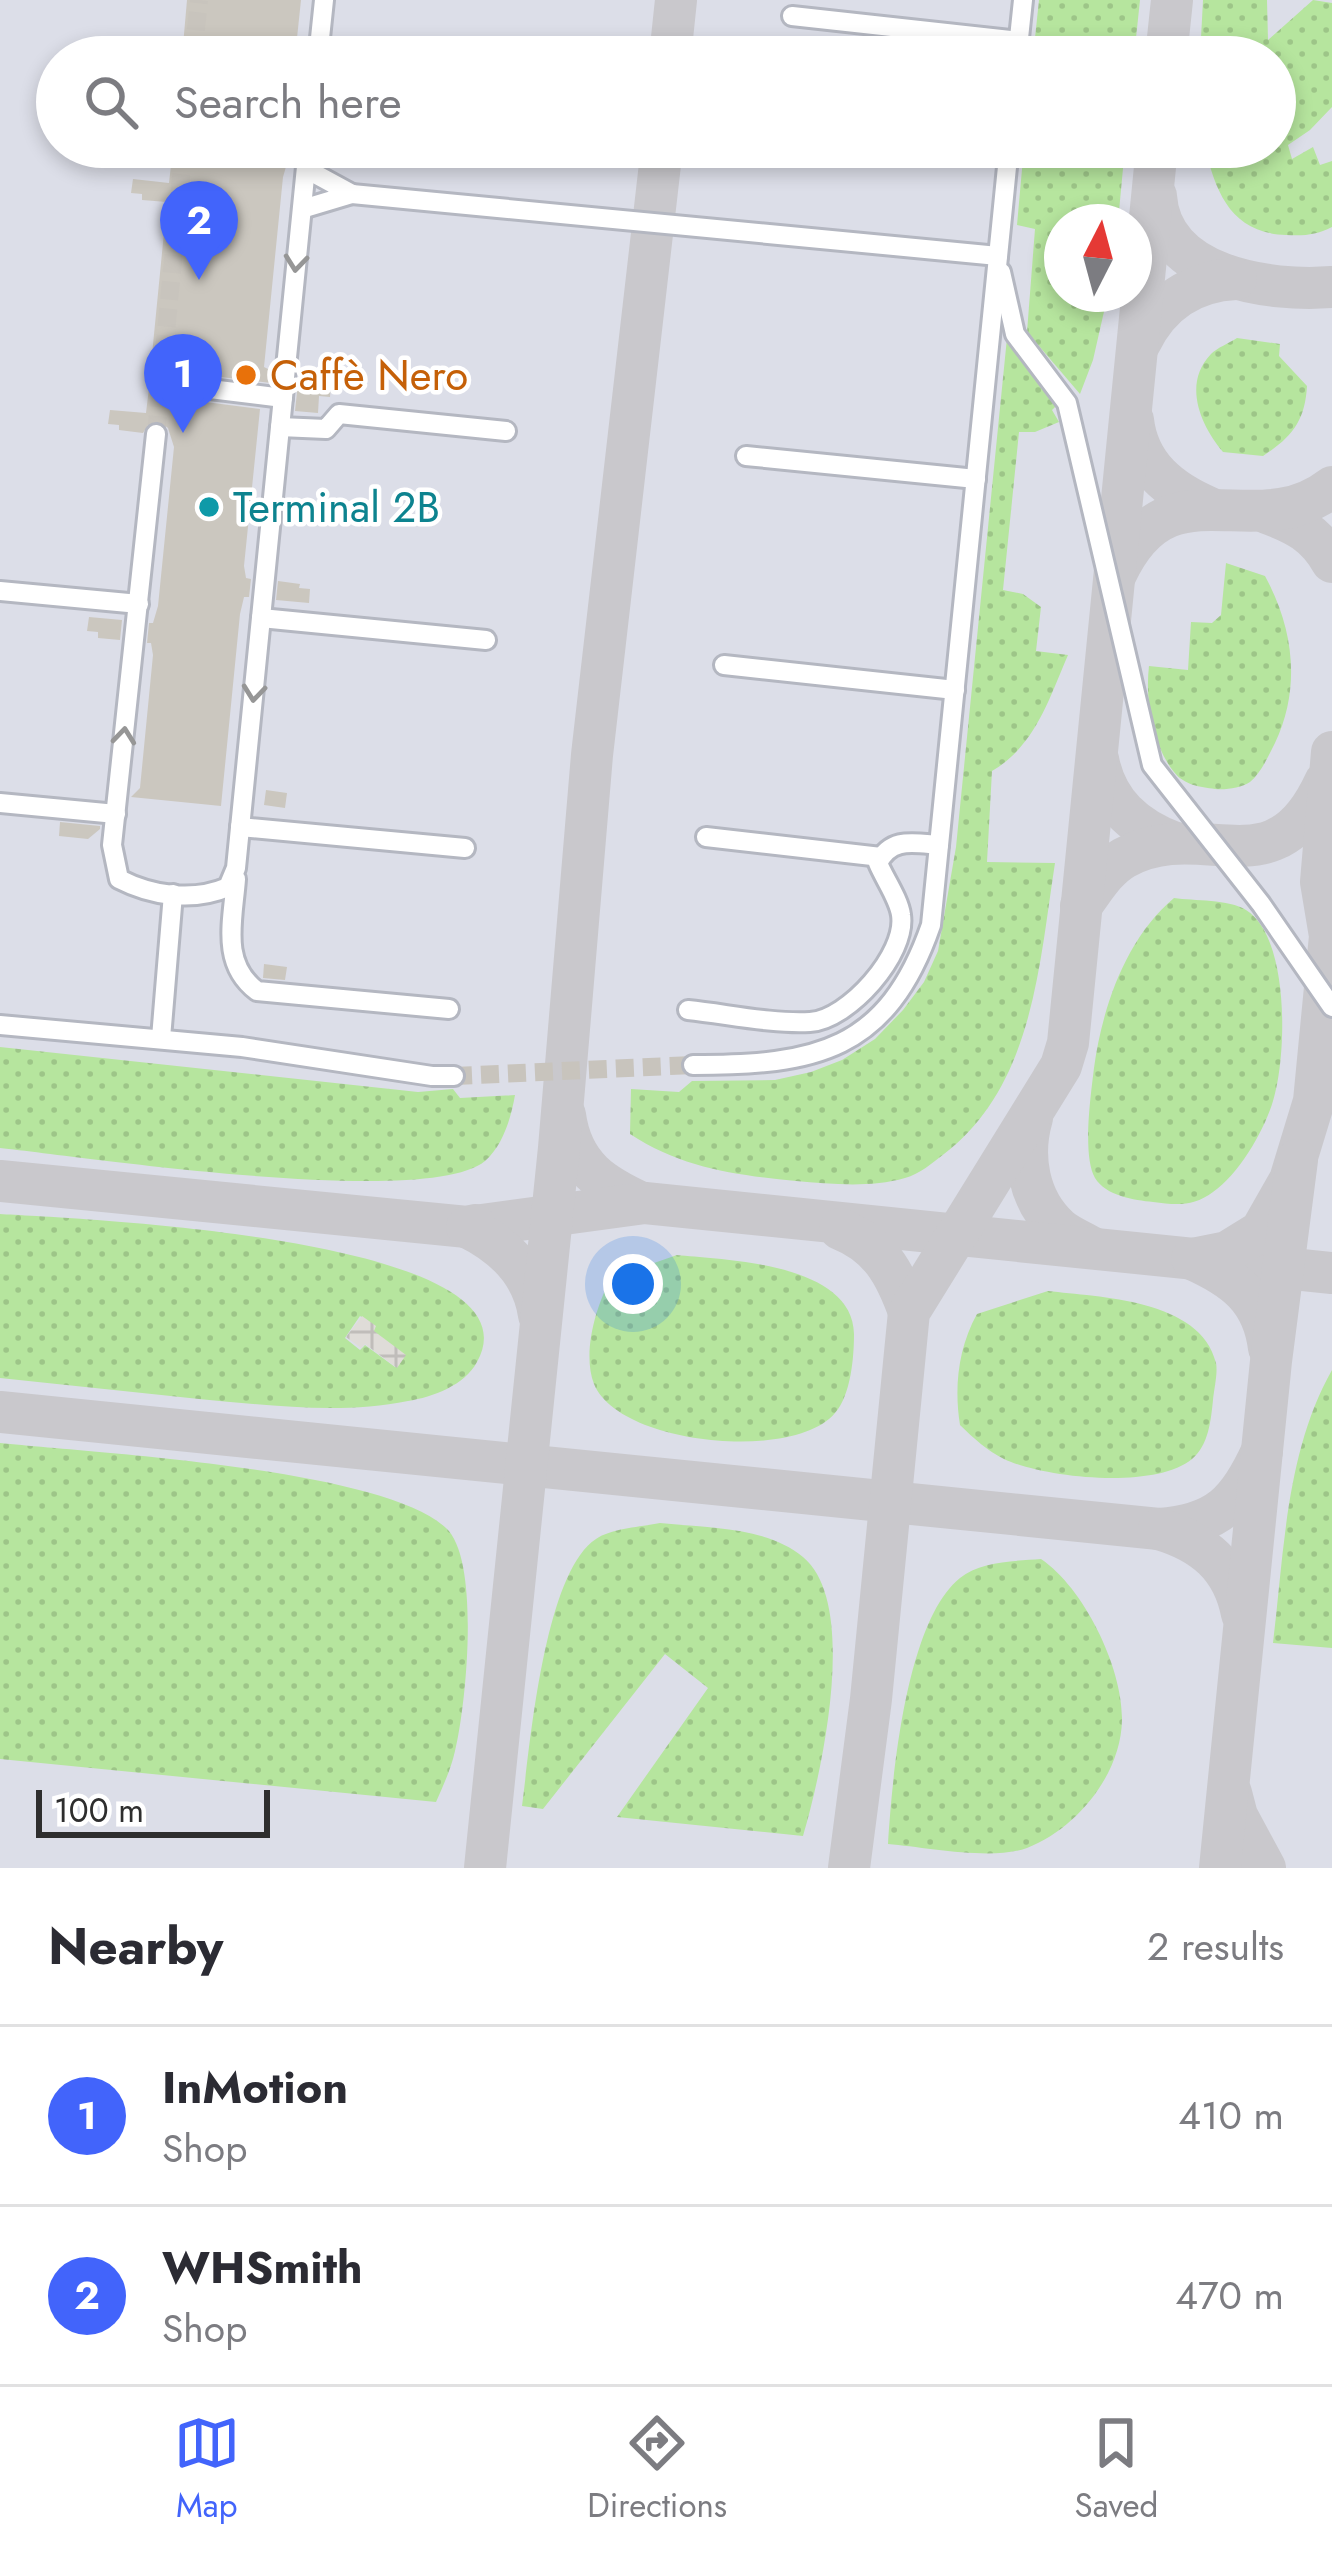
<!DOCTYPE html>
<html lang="en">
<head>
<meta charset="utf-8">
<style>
  :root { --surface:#fff; --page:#f7f7f7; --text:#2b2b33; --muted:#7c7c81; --line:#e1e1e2; --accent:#4264fb }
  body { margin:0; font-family:Jost,sans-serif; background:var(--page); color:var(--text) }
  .compass { position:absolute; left:1044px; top:204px; width:108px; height:108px; border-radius:50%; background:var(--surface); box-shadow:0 6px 18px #0003; rotate:6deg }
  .scale { position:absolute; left:36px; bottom:30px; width:234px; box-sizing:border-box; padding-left:12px; border:6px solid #2e2e2e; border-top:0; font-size:33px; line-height:42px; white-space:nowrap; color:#2e2e2e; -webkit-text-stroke:9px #fff; paint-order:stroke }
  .you { position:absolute; left:633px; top:1284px; width:42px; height:42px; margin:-30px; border:9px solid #fff; border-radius:50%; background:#1a73e8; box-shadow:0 0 0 18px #1a73e833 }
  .badge { display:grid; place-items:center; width:78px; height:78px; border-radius:50%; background:var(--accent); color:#fff; font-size:39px; font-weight:700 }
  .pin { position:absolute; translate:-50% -99px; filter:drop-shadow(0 3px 6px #0008) }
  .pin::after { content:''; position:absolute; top:63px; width:42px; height:36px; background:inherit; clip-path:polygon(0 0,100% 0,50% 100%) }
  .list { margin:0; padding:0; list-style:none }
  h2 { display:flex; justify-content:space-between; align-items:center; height:156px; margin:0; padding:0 48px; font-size:51px }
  h2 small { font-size:39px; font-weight:400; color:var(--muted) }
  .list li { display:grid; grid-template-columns:78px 1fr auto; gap:36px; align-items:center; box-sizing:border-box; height:180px; padding:0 48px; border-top:3px solid var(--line) }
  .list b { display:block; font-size:45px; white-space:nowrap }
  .list p { margin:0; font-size:39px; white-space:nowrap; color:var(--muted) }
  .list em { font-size:39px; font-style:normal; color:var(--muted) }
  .icon { flex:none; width:66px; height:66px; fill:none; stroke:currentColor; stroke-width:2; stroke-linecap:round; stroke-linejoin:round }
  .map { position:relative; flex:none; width:1332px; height:1868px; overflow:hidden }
  .search { position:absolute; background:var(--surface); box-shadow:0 6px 18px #0003; left:36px; right:36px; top:36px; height:132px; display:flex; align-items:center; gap:30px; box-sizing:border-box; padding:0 42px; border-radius:66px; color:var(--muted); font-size:45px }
  .sheet { height:516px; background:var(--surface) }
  nav { display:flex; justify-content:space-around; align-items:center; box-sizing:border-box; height:168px; border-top:3px solid var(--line); background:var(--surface); font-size:33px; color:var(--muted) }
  nav a { display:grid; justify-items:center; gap:6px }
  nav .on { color:var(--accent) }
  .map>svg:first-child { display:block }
  .airport { fill:#dcdee8; fill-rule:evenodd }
  .grass { fill:url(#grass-dots); fill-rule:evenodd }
  .plaza { fill:url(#plaza-grid) }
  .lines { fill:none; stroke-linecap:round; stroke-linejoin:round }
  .taxiway { stroke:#c9c8cc; stroke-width:42 }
  .building { fill:#cbc7bf }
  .minor-tunnel { stroke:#c8c4bd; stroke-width:18; stroke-dasharray:18 9; stroke-linecap:butt }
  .minor-casing { stroke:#b4b7c1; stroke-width:24 }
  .minor { stroke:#fff; stroke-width:18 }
  .oneway { stroke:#969696 }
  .food-dot { fill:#e8710a; stroke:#fff; stroke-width:4.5 }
  .culture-dot { fill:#0f9aa8; stroke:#fff; stroke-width:4.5 }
  .labels { text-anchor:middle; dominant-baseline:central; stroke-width:9; stroke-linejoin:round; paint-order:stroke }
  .food-label { font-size:42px; fill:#c56008; stroke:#fff; text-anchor:start }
  .culture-label { font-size:42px; fill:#0d838f; stroke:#fff; text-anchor:start }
</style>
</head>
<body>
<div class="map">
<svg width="1332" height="1868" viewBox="0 0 1332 1868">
  <defs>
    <pattern id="grass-dots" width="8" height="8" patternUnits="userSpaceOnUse" patternTransform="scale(3)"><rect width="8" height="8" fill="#b6e59e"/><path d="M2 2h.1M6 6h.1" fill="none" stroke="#9dc588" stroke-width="1.8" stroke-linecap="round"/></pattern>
    <pattern id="plaza-grid" width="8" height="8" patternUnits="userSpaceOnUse" patternTransform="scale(3)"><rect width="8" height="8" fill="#dfdcd8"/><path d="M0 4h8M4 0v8" fill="none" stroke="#c0bdba"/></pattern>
  </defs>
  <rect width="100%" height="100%" fill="#efe9e1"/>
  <path class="airport" d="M0,0H1332V1868H0ZM57,57H1275V147H57ZM1062,222H1134V294H1062Z"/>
  <g class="grass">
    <polygon points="1039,0 1140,0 1134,57 1033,57"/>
    <path d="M1203,0H1267L1268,40L1313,0L1332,3V107L1310,130L1288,145L1292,159L1313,147L1320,165L1332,161V227C1316,235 1305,236 1286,235C1232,233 1216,194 1205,147H1275V57H1200Z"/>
    <polygon points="1024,147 1125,147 1118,222 1062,222 1062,294 1108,294 1093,360 1080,394 1027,332 1035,229 1017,225"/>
    <path d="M1008,328L1064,398L1052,410L1059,422L1035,432H1019L1003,590L1023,594L1041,607L1036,651L1068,655C1049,699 1035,746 992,771L987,862L1055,863C1039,966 1033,1086 944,1154C932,1163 920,1174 905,1178C870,1188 831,1184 796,1181C735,1175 682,1168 630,1134L631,1089L679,1092L692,1081L775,1080L811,1072L842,1060L875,1039L903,1010L924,982L938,951L956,847Z"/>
    <path d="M1237,338L1280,344L1279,356L1307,386C1305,421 1292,437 1263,456L1223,452C1201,426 1182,384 1211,354C1217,348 1229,343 1237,338Z"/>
    <path d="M1226,563L1265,576C1294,629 1301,688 1275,743C1269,755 1261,773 1250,782C1241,788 1226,790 1215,789C1200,787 1184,785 1174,772C1152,745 1145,699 1149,666L1188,670L1191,622L1212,623L1221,615Z"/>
    <path d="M1174,898C1194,901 1229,899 1246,910C1290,937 1287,1056 1273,1101C1264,1131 1239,1174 1213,1192C1193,1207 1176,1205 1153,1202C1134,1200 1106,1196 1095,1178C1082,1155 1091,1094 1094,1068C1102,1008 1126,938 1174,898Z"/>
    <path d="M0,1047L418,1092L453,1089L460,1098L515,1095C511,1118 503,1145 485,1161C428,1209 85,1157 0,1148Z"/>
    <path d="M0,1214C64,1218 547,1236 477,1362C465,1385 433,1397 408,1401C340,1415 267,1405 199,1399C133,1392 66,1385 0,1378ZM360,1316L375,1327L372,1332L404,1356L395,1367L365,1345L360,1350L345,1338Z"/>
    <path d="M677,1255C726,1260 853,1263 854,1334C854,1357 851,1395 835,1413C794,1462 619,1445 594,1384C582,1353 596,1306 611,1278Z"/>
    <path d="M1048,1291C1098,1297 1201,1299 1216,1363C1218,1373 1214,1389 1213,1400C1211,1419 1209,1445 1192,1459C1155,1490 1044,1478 1004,1459C988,1451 973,1438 960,1425C954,1388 958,1348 977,1314Z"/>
    <path d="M1332,1370V1648L1273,1643C1284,1552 1286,1451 1332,1370Z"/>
    <path d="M0,1443C95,1453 381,1468 446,1528C481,1560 466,1707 455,1751C451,1769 443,1786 436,1802L0,1759Z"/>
    <path d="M660,1523C705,1528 766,1526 803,1557C860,1604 821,1775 803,1836L617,1817L708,1688L665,1654L543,1809L522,1806C530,1746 544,1573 596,1539C612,1528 641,1527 660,1523Z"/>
    <path d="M1041,1559C1084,1588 1123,1668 1122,1720C1121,1775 1076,1829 1027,1848C992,1861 925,1847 888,1844C892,1778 906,1621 960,1578C980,1561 1016,1561 1041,1559Z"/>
  </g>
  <polygon class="plaza" points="362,1316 376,1326 374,1331 406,1355 397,1368 365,1344 361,1348 346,1337"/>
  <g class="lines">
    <g class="taxiway">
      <polyline points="670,57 676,0"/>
      <polyline points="1166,57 1172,0"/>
      <path d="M1156,196C1161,277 1269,292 1332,287"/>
      <path d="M1140,343C1159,303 1192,281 1236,279"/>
      <path d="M1133,420C1138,466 1170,491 1210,508"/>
      <path d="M1267,513C1297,524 1316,534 1332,562"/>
      <path d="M1116,574C1170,458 1253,548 1332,487"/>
      <path d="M1098,759C1106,803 1135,828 1175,843"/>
      <path d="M1081,906C1094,889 1105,869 1124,858C1204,814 1273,895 1325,782"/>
      <path d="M565,1115C572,1168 605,1186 642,1203"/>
      <path d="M1032,1118C1021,1156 1028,1200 1059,1228C1068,1236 1083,1242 1093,1248"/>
      <polyline points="0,1181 467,1227 645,1203 1332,1273"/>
      <path d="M475,1225L467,1227C504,1245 533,1272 539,1315"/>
      <path d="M840,1229C880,1245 895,1273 909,1312"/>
      <path d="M1269,1348C1263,1299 1235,1278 1192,1259L1227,1252L1261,1231L1290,1180L1314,1101L1330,936L1321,882L1332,752"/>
      <path d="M0,1412L1159,1529C1218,1525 1239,1502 1262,1451"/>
      <path d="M1159,1529C1203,1542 1233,1566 1242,1614"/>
      <polyline points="1231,1793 1237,1816 1265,1868"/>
      <polyline points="485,1868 559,1148 592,755 662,147"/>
      <polyline points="849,1868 871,1699 909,1312 1061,1066 1068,1043 1157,147"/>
      <polyline points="1220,1868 1271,1361 1297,1160"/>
    </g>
  </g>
  <g class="building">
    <polygon points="187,0 301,0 295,57 182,57"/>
    <polygon points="173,147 294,147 293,161 288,160 283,177 264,367 272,371 271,383 163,370 150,375 167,202 142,200 142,194 131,193 133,179 169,183"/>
    <polygon points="321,147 343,147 343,152 354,153 353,167 320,161"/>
    <polygon points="299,374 320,376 320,382 331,383 330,397 319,396 318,413 295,411"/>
    <polygon points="149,388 159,396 260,409 244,566 246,578 251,579 249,597 244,597 240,614 221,806 131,797 140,788 153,655 151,643 147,643 149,623 153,623 158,606 174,447 168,428 159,421 150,422 143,433 119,430 119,425 108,424 110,410 146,413"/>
    <polygon points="278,581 300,584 299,588 310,589 309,603 276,600"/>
    <polygon points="89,617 122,620 120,640 98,638 98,632 87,631"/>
    <polygon points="266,790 287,793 285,808 264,805"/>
    <polygon points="60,822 100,826 100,829 88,839 59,836"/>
    <polygon points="264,964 287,967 285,980 263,978"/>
  </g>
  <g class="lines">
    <g class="minor-tunnel">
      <polyline points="193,57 199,0"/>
      <polyline points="156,434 184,147"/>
      <polyline points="454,1076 693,1065"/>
    </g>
    <g class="minor-casing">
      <g id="minor">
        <polyline points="792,16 1019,41"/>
        <polyline points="318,57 324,0"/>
        <polyline points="1017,57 1023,0"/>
        <polyline points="352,194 998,256"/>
        <polyline points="302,209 352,194 306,169"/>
        <polyline points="1001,272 1015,334 1067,403 1152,765 1261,904 1332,1007"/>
        <polyline points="161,383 283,398"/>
        <polyline points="280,427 326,429 339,414 506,431"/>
        <path d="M156,434L112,845L119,879C152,896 193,902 228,887L236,868L308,147"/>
        <polyline points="746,456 976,479"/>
        <polyline points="0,591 139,604"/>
        <polyline points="261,618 486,640"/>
        <polyline points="724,665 955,690"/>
        <polyline points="0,803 116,814"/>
        <polyline points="240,827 465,848"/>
        <polyline points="706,837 881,857"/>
        <path d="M236,879C233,920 220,963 257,991L449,1009"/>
        <path d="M688,1010C727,1014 771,1024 810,1022C848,1020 907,954 901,915C899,899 884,878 878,863C891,837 913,843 939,845"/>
        <polyline points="0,1025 242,1047 432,1076 454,1076"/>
        <polyline points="161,1038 173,894"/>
        <path d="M693,1065C815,1065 887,1052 931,925L1009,147"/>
      </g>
    </g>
    <use href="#minor" class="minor"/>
  </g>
  <defs><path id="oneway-chevron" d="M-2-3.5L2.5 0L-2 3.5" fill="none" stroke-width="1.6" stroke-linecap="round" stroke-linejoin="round" transform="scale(3)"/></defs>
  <g class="oneway">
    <use href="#oneway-chevron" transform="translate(296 263) rotate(96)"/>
    <use href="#oneway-chevron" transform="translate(254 693) rotate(96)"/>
    <use href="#oneway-chevron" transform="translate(124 736) rotate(-84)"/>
  </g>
  <circle class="food-dot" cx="246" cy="375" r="12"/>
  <circle class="culture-dot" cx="209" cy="507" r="12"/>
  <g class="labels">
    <g class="food-label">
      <text x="270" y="375">Caffè Nero</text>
    </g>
    <g class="culture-label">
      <text x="233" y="507">Terminal 2B</text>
    </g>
  </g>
</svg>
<svg class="compass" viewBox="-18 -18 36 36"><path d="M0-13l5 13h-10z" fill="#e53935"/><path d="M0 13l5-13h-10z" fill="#7c7c81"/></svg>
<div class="scale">100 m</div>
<div class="you"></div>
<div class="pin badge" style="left:183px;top:433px">1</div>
<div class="pin badge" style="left:199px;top:280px">2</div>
<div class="search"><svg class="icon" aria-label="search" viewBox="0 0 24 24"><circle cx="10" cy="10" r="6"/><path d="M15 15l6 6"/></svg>Search here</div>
</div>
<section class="sheet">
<h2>Nearby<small>2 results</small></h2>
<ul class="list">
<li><span class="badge">1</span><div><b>InMotion</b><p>Shop</p></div><em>410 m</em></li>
<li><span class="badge">2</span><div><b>WHSmith</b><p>Shop</p></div><em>470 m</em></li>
</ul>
</section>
<nav>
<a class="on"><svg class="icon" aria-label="map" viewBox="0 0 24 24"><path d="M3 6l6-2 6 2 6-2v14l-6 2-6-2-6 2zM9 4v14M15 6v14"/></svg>Map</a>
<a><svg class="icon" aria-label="directions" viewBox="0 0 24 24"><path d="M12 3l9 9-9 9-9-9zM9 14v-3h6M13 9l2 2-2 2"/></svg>Directions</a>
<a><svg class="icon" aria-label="saved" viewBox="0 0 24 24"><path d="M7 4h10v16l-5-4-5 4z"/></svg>Saved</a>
</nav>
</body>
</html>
